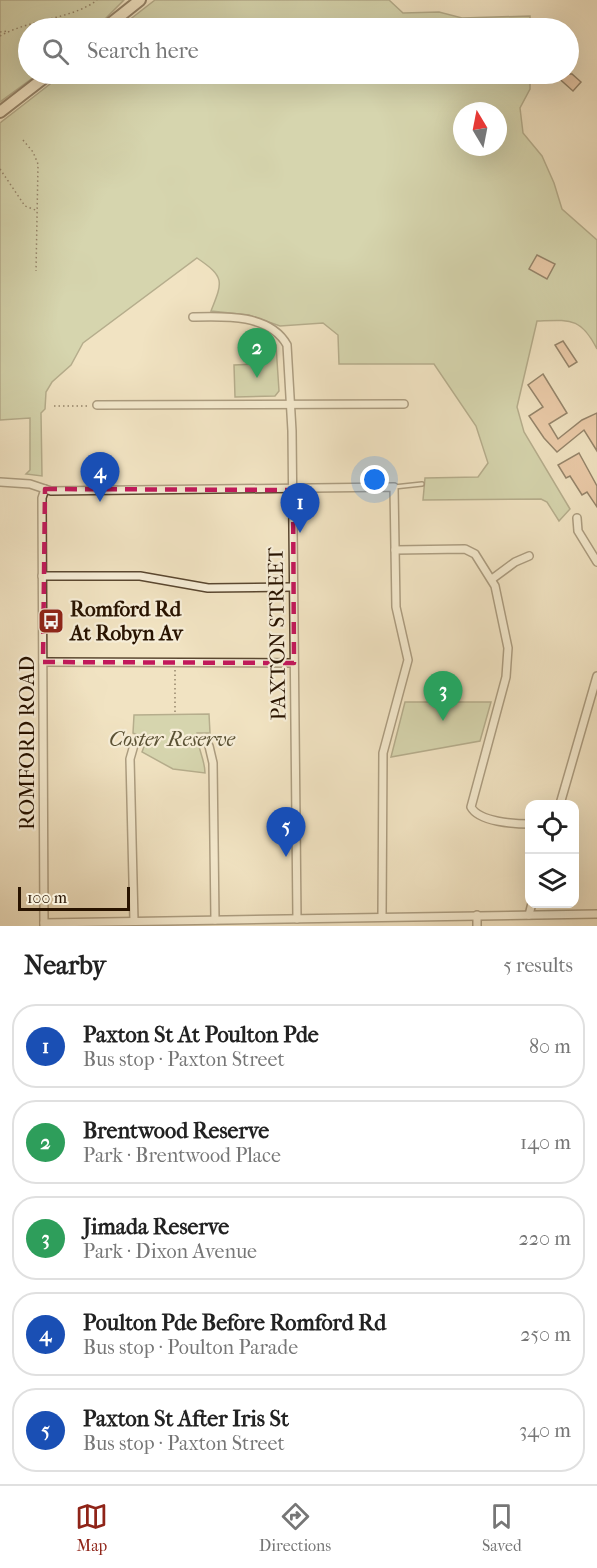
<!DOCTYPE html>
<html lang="en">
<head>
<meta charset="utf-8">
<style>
  :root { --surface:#fff; --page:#f2f2f2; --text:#222; --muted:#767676; --line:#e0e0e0; --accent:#8f2418 }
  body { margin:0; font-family:"IM FELL French Canon",serif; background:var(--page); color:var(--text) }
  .controls { position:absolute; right:18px; bottom:18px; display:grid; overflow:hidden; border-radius:12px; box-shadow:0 6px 24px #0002 }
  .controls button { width:54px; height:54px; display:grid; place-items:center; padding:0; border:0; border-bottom:2px solid var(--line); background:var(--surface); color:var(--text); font:30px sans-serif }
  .compass { position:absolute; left:453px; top:102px; width:54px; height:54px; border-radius:50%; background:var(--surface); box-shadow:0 6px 24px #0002; rotate:350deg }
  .scale { position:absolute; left:18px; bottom:15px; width:112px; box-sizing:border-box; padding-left:6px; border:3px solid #281300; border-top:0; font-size:16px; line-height:21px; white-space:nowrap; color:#281300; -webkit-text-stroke:4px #f6edd7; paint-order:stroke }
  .you { position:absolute; left:375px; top:480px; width:21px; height:21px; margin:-15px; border:4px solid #fff; border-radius:50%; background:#1a73e8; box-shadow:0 0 0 9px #1a73e833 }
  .badge { display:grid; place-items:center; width:39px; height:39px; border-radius:50%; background:var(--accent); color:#fff; font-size:20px; font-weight:700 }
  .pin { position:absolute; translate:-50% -50px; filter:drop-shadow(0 2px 3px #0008) }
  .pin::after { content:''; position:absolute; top:32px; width:21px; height:18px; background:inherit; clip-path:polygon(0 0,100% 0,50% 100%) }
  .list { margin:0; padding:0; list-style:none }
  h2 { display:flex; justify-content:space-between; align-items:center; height:78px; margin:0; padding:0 24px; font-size:26px }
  h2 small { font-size:20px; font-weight:400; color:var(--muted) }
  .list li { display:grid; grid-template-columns:39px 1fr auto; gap:18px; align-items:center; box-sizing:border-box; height:84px; margin:0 12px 12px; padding:0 12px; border:2px solid var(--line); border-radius:24px }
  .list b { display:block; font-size:22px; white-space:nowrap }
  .list p { margin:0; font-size:20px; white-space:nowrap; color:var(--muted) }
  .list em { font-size:20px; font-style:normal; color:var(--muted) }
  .icon { flex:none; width:33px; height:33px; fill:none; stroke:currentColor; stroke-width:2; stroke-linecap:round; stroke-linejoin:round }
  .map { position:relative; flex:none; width:597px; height:926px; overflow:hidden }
  .search { position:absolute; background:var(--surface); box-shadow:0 6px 24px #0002; left:18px; right:18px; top:18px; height:66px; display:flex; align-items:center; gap:15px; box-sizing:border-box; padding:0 21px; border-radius:33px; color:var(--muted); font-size:22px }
  .sheet { height:558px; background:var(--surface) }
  nav { display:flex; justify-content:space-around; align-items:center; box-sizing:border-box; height:84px; border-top:2px solid var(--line); background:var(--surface); font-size:16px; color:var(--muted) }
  nav a { display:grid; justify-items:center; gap:3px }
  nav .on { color:var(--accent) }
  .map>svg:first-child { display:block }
  .green { fill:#b6c496; stroke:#6f6c4b; stroke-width:1.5; fill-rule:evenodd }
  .building { fill:#e6b08c; stroke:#281300; stroke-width:1.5 }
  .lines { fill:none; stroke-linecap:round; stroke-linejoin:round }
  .lane-casing { stroke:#5a4730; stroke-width:6 }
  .street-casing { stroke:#5a4730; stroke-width:10 }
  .primary-casing { stroke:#281300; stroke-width:14 }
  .path { stroke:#281300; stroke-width:1.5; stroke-dasharray:1.5 3; stroke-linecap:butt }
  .lane { stroke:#f6edd7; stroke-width:3 }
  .street { stroke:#f6edd7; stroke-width:7 }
  .primary { stroke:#f1e3c2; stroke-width:10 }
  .marked { fill:none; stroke:#c2185b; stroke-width:4.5; stroke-dasharray:12 8; stroke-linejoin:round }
  .labels { text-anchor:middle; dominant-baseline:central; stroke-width:4.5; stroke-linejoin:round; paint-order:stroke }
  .poi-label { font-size:21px; font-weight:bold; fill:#281300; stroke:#f6edd7; text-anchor:start }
  .street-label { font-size:21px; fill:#281300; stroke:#f6edd7 }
  .park-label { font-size:21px; font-style:italic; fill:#5a5134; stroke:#f6edd7 }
</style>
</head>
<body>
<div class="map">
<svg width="597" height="926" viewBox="0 0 597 926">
  <rect width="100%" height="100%" fill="#f1e3c2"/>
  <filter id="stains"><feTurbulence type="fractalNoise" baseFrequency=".00333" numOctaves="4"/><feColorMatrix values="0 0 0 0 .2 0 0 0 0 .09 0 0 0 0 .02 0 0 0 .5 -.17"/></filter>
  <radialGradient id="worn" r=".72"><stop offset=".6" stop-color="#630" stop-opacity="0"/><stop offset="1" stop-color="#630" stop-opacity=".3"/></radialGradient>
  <g class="green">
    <polygon points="0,0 124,0 96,28 28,28 28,74 38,74 0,102"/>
    <polygon points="155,0 389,0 403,13 439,12 462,18 530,16 530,28 119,28"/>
    <path d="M63,74H530V89L520,108L523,133L542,156L554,183L562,209L597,240V349C581,317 570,320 537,321L517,407L524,432L570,509L559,521L547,502L541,499L423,500L425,478L478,477L488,463L476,426L434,364H339L338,335L323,323L280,326L249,315L211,311C223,281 225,277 197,258L83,343L71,365L52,382L46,392L45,409L41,413L42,476L26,474L30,470V418L0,420V123ZM462,111H498V147H462Z"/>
    <polygon points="258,333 267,336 276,345 279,391 275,396 235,397 234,365 259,364"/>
    <polygon points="405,702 491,702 480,741 391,757"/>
    <path d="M209,714L210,733H197C197,748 205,759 205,773L173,769L142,752L145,744L143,738L133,733L134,715Z"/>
  </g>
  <g class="building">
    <polygon points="554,74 572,74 581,82 573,91"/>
    <polygon points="537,255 555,264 547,279 529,269"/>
    <polygon points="563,341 577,362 569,367 555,345"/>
    <polygon points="543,374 567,413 549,424 558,439 582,420 597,413 597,451 584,430 557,452 544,438 529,416 543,407 528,385"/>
    <polygon points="579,453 597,486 597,507 587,492 582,495 570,476 566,478 558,465"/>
  </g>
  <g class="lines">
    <g class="lane-casing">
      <polyline id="lane" points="394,487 422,484"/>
    </g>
    <g class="street-casing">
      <g id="street">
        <path d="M193,317C224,316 270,314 287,345L292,431L297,919"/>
        <polyline points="97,405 404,404"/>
        <polyline points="0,482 30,484 51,491 394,487 396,607 408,660 383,753 382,917"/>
        <polyline points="577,518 578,531 597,562"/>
        <path d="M395,550L465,549L475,554L495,586L508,648L506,677L471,807C479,822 514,824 530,824"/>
        <polyline points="42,576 140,576 208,588 293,587"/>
        <polyline points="492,579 515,562 529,556"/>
        <polyline points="43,662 294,663"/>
        <polyline points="209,746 213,763 215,920"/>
        <polyline points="560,804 597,676"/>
        <polyline points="529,915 532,903"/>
        <polyline points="134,921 130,759 134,745"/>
        <polyline points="44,923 597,914"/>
        <polyline points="44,926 42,498 45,489"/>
        <polyline points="477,926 477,915"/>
      </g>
    </g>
    <g class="primary-casing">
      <g id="primary">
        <polyline points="105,28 140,0"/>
        <polyline points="0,112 49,74"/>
      </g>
    </g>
    <g class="path">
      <polyline points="0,32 8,31"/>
      <path d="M0,36C30,19 73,19 97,0"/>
      <polyline points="23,140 33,152 38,164 36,271"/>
      <polyline points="0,169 25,206 38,211"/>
      <polyline points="54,406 90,406"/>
      <polyline points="175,670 175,714"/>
    </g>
    <use href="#lane" class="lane"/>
    <use href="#street" class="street"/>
    <use href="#primary" class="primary"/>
  </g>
  <path d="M0 0H597V926H0ZM45,489L293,490L294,663L43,662Z" fill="#f1e3c2" fill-opacity=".55" fill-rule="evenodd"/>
  <path class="marked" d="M45,489L293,490L294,663L43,662Z"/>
  <defs>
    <g id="bus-square" transform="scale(1.35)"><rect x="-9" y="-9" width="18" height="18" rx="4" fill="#8f2418" stroke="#f6edd7"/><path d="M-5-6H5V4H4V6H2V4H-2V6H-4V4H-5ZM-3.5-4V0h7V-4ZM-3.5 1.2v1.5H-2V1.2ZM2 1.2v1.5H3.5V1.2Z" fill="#fff"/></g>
  </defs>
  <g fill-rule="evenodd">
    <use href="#bus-square" x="51" y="621"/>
  </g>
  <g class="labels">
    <g class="poi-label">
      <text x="70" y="609">Romford Rd<tspan x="70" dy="24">At Robyn Av</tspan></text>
    </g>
    <g class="street-label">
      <text transform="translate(277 634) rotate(-91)">PAXTON STREET</text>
      <text transform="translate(27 743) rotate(-90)">ROMFORD ROAD</text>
    </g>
    <g class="park-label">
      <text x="172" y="739">Coster Reserve</text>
    </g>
  </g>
  <rect width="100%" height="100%" filter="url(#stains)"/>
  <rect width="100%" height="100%" fill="url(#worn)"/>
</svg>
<div class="controls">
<button><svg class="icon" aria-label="locate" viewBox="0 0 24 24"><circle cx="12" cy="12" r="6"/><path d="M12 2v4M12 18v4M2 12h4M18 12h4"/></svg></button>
<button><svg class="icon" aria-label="layers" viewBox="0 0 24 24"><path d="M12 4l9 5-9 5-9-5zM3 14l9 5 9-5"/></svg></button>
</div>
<svg class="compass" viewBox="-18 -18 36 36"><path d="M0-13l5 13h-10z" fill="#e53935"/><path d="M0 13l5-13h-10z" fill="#767676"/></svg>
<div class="scale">100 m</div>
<div class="you"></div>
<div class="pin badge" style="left:300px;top:533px;background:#1a4fb4">1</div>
<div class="pin badge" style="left:257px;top:378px;background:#2e9e5b">2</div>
<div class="pin badge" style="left:443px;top:721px;background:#2e9e5b">3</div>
<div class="pin badge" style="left:100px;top:502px;background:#1a4fb4">4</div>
<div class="pin badge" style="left:286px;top:857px;background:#1a4fb4">5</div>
<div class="search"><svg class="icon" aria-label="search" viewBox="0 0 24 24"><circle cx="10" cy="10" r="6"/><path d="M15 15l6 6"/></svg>Search here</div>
</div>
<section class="sheet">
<h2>Nearby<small>5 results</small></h2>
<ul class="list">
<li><span class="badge" style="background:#1a4fb4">1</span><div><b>Paxton St At Poulton Pde</b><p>Bus stop · Paxton Street</p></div><em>80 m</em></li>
<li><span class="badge" style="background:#2e9e5b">2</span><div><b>Brentwood Reserve</b><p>Park · Brentwood Place</p></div><em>140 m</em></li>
<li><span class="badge" style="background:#2e9e5b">3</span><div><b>Jimada Reserve</b><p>Park · Dixon Avenue</p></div><em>220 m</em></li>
<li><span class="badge" style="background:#1a4fb4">4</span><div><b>Poulton Pde Before Romford Rd</b><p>Bus stop · Poulton Parade</p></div><em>250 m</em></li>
<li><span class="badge" style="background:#1a4fb4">5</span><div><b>Paxton St After Iris St</b><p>Bus stop · Paxton Street</p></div><em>340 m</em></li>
</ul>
</section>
<nav>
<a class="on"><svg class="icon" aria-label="map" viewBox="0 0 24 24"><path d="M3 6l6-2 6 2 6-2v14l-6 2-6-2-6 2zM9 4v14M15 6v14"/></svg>Map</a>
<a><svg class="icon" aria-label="directions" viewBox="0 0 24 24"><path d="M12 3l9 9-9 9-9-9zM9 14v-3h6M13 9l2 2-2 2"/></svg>Directions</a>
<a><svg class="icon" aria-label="saved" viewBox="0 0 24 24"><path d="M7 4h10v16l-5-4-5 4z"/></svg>Saved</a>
</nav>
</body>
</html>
